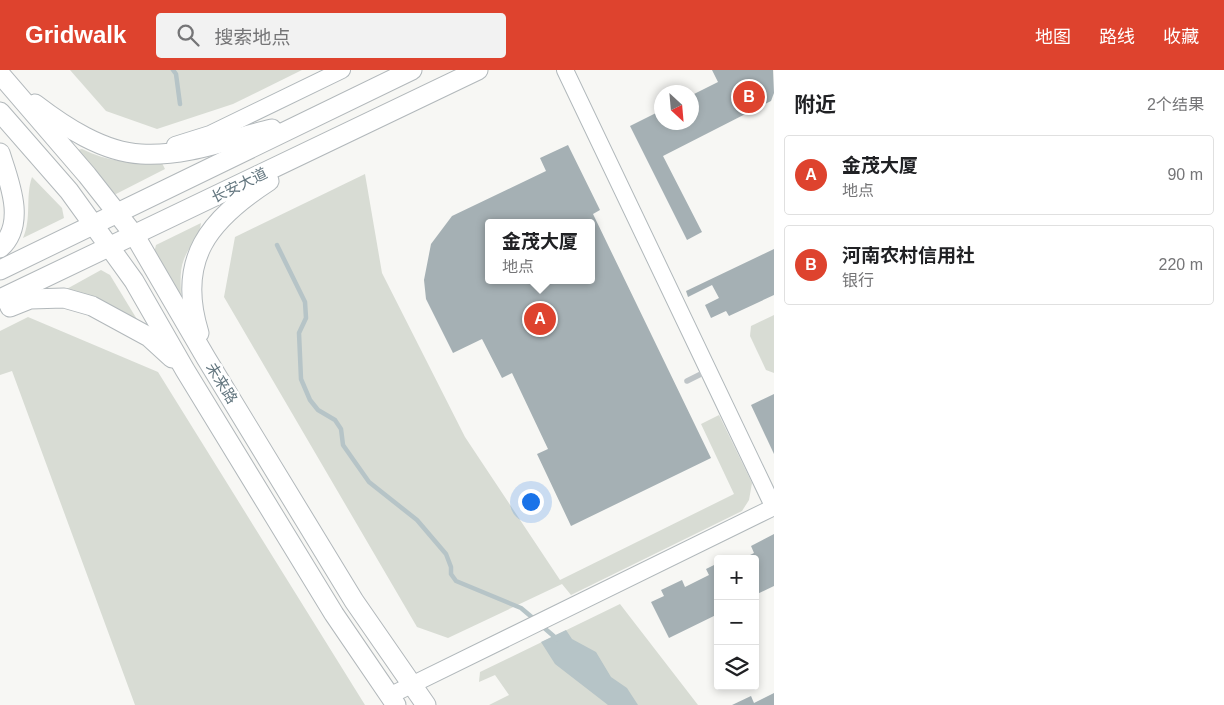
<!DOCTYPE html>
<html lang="zh">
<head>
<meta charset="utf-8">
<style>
  :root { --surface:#fff; --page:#f2f2f2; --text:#202124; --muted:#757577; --line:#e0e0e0; --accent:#de432e }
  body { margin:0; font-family:Arial,"Noto Sans SC",sans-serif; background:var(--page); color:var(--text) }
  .controls { position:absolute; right:15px; bottom:15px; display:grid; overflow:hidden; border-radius:5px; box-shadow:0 2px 8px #0003 }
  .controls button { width:45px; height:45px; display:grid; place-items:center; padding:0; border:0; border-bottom:1px solid var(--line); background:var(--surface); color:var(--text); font:25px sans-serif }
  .compass { position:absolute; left:654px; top:15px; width:45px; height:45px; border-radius:50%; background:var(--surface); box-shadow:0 2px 8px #0003; rotate:154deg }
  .you { position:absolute; left:530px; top:431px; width:18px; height:18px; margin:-12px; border:4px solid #fff; border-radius:50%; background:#1a73e8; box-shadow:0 0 0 8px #1a73e833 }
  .badge { display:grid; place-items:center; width:32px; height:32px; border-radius:50%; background:var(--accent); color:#fff; font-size:16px; font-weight:700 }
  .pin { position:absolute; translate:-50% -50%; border:2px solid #fff; box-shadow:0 1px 5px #0006 }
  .popup { position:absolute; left:485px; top:149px; width:110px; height:65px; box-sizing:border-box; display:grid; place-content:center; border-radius:5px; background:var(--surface); filter:drop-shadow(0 1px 4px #0005); font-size:16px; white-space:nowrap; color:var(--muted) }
  .popup b { font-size:19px; color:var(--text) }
  .popup::after { content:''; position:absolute; left:50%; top:100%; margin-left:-10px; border:10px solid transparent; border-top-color:var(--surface) }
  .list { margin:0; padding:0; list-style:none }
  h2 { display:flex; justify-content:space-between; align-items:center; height:65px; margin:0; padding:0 20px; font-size:21px }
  h2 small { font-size:16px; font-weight:400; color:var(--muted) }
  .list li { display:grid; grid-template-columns:32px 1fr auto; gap:15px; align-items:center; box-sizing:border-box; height:80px; margin:0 10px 10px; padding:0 10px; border:1px solid var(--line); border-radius:5px }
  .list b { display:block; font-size:19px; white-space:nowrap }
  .list p { margin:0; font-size:16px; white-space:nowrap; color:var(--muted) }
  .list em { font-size:16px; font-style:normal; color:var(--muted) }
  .icon { flex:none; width:28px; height:28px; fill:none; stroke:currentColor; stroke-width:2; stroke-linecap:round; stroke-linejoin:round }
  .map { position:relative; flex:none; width:774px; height:635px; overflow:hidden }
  header { display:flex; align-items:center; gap:30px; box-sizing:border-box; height:70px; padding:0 25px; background:var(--accent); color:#fff }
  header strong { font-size:24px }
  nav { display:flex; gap:28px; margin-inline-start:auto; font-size:18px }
  .search { width:350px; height:45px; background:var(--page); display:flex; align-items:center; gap:12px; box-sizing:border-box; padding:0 18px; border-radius:5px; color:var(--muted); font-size:19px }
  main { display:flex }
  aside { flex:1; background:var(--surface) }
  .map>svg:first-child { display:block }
  .green { fill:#d8dcd4 }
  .water { fill:#b6c4c7 }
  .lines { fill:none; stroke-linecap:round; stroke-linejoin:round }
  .stream { stroke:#b6c4c7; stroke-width:4.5 }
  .building { fill:#a5b0b4; fill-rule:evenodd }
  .secondary-casing { stroke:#b1b8bb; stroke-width:18 }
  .primary-casing { stroke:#b2b8bb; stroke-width:21 }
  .lane { stroke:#bec4c7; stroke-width:5.5 }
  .secondary { stroke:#fff; stroke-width:16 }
  .primary { stroke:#fff; stroke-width:19 }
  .labels { text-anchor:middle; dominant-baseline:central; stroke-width:5; stroke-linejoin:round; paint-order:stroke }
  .street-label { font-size:15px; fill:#63767f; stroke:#fff }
</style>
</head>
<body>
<header>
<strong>Gridwalk</strong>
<div class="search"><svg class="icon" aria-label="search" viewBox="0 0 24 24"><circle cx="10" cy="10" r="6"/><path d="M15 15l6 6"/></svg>搜索地点</div>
<nav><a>地图</a><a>路线</a><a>收藏</a></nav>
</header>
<main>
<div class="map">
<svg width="774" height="635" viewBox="0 0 774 635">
  <rect width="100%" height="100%" fill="#f7f7f4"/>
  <g class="green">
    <polygon points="70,0 302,0 233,34 157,59 106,41"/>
    <path d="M82,79C107,92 134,93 162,93L165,99L116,124L107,122L73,81Z"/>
    <polygon points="365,104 382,203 465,367 560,510 734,424 701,354 719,345 752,413 749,430 742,441 571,525 562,514 448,568 417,557 224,227 235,167"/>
    <path d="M32,107L62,138L64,148L23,168C32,148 25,127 32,107Z"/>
    <path d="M201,153C200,166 189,176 184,189C179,201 181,216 181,229L154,183L156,175Z"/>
    <polygon points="101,200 110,205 138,251 63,221"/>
    <polygon points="774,245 774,303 766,300 750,266 751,256"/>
    <polygon points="28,247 158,302 365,635 135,635 12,301 0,305 0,261"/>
    <polygon points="620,534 698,635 489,635 509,625 495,605 479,612 480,602"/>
  </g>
  <polygon class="water" points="566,560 572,569 596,582 611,607 627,618 638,635 608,635 555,594 541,572"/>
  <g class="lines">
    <g class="stream">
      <polyline points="173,0 176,4 180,34"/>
      <polyline points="277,175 305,232 306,248 299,263 301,309 310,330 318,340 335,350 341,359 343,375 369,412 417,450 446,484 451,497 451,504 456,511 521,538 534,549"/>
      <polyline points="542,556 557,569"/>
    </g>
  </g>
  <g class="building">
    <polygon points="712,0 773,0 774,23 771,31 663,86 702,162 687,170 630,56 662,40 662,52 692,52 692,25 718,12"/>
    <path d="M568,75L600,140L593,144L711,388L571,456L537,384L548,379L512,303L502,308L482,269L453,283L426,229L424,210L431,174L452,146L546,101L540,88ZM489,153H591V210H489Z"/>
    <polygon points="774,179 774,225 729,246 726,241 711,248 705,235 719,228 712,215 688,227 686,221"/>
    <polygon points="774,324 774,384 751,335"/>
    <polygon points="774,464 774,516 755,525 755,489 742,489 754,483 751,476"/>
    <polygon points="718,493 718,544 669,568 651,532 664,526 661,520 682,510 685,517 709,505 706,499"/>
    <polygon points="774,623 774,635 732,635 751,626 754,633"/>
  </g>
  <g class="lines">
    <g class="secondary-casing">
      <g id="secondary">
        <polyline points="565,0 774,438"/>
        <polyline points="175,75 210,64 342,0"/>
        <polyline points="389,626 774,437"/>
      </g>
    </g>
    <g class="primary-casing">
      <g id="primary">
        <polyline points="0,4 87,105 135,166 206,288 354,531 426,635"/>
        <path d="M35,34C65,57 103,82 141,84C185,87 230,69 272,59"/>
        <polyline points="0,42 69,121 134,211 185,300 334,544 396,635"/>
        <path d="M0,83C9,111 27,154 0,178"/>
        <polyline points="0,200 412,0"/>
        <polyline points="0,229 478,0"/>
        <polyline points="10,237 30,229 64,228 92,236 149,267 172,288"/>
        <path d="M199,263C176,189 209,150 269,111"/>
      </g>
    </g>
    <polyline class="lane" points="687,311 707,301"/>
    <use href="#secondary" class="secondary"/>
    <use href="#primary" class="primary"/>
  </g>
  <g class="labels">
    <g class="street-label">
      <text transform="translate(239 115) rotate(-26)">长安大道</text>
      <text transform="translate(222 313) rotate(58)">未来路</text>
    </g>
  </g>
</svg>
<div class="controls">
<button>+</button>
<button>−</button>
<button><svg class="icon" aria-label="layers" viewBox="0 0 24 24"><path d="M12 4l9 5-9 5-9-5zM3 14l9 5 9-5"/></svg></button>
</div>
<svg class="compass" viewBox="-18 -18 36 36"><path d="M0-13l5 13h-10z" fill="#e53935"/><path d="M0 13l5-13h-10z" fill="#757577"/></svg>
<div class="you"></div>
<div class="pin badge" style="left:540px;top:249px">A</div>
<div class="popup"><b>金茂大厦</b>地点</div>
<div class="pin badge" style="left:749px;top:27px">B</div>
</div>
<aside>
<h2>附近<small>2个结果</small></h2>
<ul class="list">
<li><span class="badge">A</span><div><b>金茂大厦</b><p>地点</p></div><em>90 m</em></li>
<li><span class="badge">B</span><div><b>河南农村信用社</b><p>银行</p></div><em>220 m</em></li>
</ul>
</aside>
</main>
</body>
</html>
